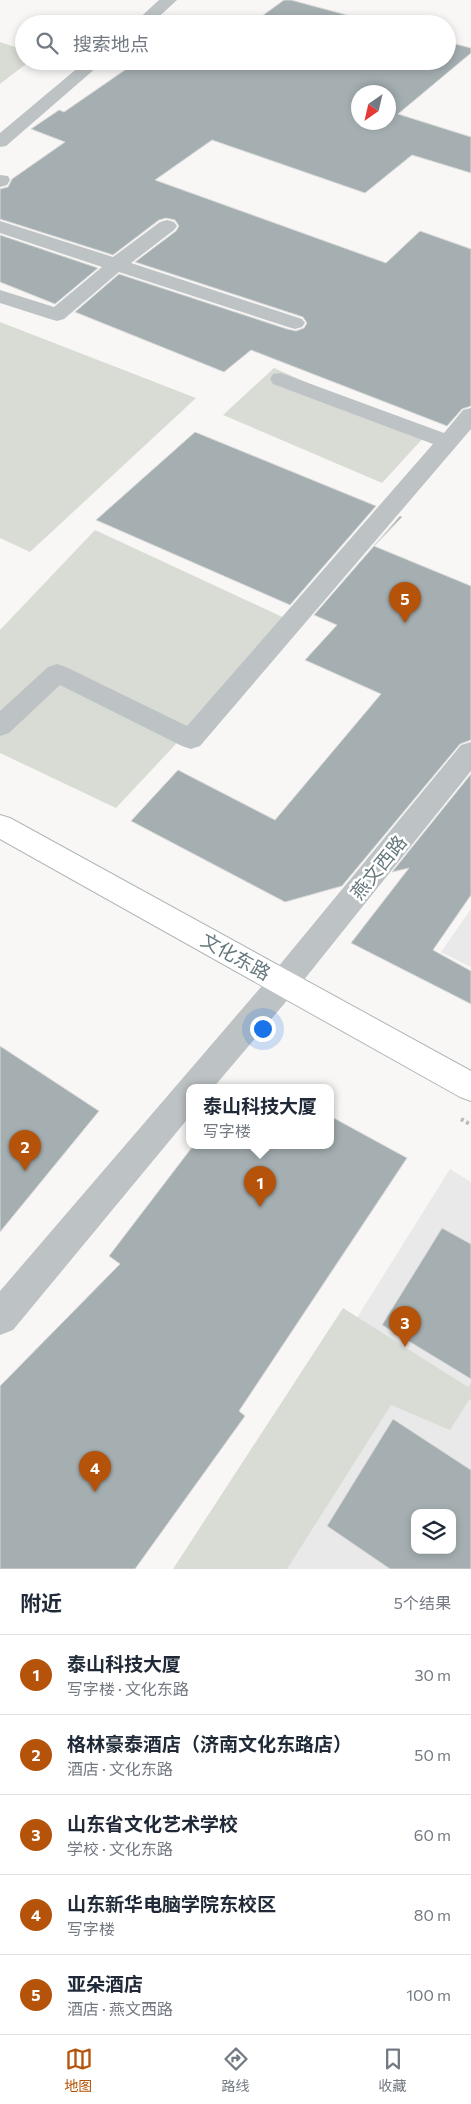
<!DOCTYPE html>
<html lang="zh">
<head>
<meta charset="utf-8">
<style>
  :root { --surface:#fff; --page:#f2f2f3; --text:#1f2937; --muted:#747a83; --line:#e0e1e3; --accent:#b45309 }
  body { margin:0; font-family:Commissioner,"Noto Sans SC",sans-serif; background:var(--page); color:var(--text) }
  .controls { position:absolute; right:15px; bottom:15px; display:grid; overflow:hidden; border-radius:10px; box-shadow:0 2px 8px #0003 }
  .controls button { width:45px; height:45px; display:grid; place-items:center; padding:0; border:0; border-bottom:1px solid var(--line); background:var(--surface); color:var(--text); font:25px sans-serif }
  .compass { position:absolute; left:351px; top:85px; width:45px; height:45px; border-radius:50%; background:var(--surface); box-shadow:0 2px 8px #0003; rotate:214deg }
  .you { position:absolute; left:262px; top:1028px; width:18px; height:18px; margin:-12px; border:4px solid #fff; border-radius:50%; background:#1a73e8; box-shadow:0 0 0 8px #1a73e833 }
  .badge { display:grid; place-items:center; width:32px; height:32px; border-radius:50%; background:var(--accent); color:#fff; font-size:16px; font-weight:700 }
  .pin { position:absolute; translate:-50% -41px; filter:drop-shadow(0 1px 2px #0008) }
  .pin::after { content:''; position:absolute; top:26px; width:18px; height:15px; background:inherit; clip-path:polygon(0 0,100% 0,50% 100%) }
  .popup { position:absolute; left:186px; top:1084px; width:148px; height:65px; box-sizing:border-box; display:grid; place-content:center; border-radius:10px; background:var(--surface); filter:drop-shadow(0 1px 4px #0005); font-size:16px; white-space:nowrap; color:var(--muted) }
  .popup b { font-size:19px; color:var(--text) }
  .popup::after { content:''; position:absolute; left:50%; top:100%; margin-left:-10px; border:10px solid transparent; border-top-color:var(--surface) }
  .list { margin:0; padding:0; list-style:none }
  h2 { display:flex; justify-content:space-between; align-items:center; height:65px; margin:0; padding:0 20px; font-size:21px }
  h2 small { font-size:16px; font-weight:400; color:var(--muted) }
  .list li { display:grid; grid-template-columns:32px 1fr auto; gap:15px; align-items:center; box-sizing:border-box; height:80px; padding:0 20px; border-top:1px solid var(--line) }
  .list b { display:block; font-size:19px; white-space:nowrap }
  .list p { margin:0; font-size:16px; white-space:nowrap; color:var(--muted) }
  .list em { font-size:16px; font-style:normal; color:var(--muted) }
  .icon { flex:none; width:28px; height:28px; fill:none; stroke:currentColor; stroke-width:2; stroke-linecap:round; stroke-linejoin:round }
  .map { position:relative; flex:none; width:471px; height:1569px; overflow:hidden }
  .search { position:absolute; background:var(--surface); box-shadow:0 2px 8px #0003; left:15px; right:15px; top:15px; height:55px; display:flex; align-items:center; gap:12px; box-sizing:border-box; padding:0 18px; border-radius:28px; color:var(--muted); font-size:19px }
  .sheet { height:465px; background:var(--surface) }
  nav { display:flex; justify-content:space-around; align-items:center; box-sizing:border-box; height:70px; border-top:1px solid var(--line); background:var(--surface); font-size:14px; color:var(--muted) }
  nav a { display:grid; justify-items:center; gap:2px }
  nav .on { color:var(--accent) }
  .map>svg:first-child { display:block }
  .built { fill:#e8e9e8; fill-rule:evenodd }
  .green { fill:#d9dcd5 }
  .building { fill:#a5afb1; stroke:#d9d9d8; fill-rule:evenodd }
  .lines { fill:none; stroke-linecap:round; stroke-linejoin:round }
  .secondary-casing { stroke:#afb7b9; stroke-width:2 }
  .path { stroke:#b7bbbd; stroke-width:4; stroke-dasharray:3 3; stroke-linecap:butt }
  .street { fill:#bdc2c4; fill-rule:evenodd }
  .secondary { fill:#fff; fill-rule:evenodd }
  .labels { text-anchor:middle; dominant-baseline:central; stroke-width:5; stroke-linejoin:round; paint-order:stroke }
  .street-label { font-size:19px; fill:#66787d; stroke:#fff }
</style>
</head>
<body>
<div class="map">
<svg width="471" height="1569" viewBox="0 0 471 1569">
  <rect width="100%" height="100%" fill="#f8f7f5"/>
  <g class="built">
    <polygon points="471,909 471,967 441,952"/>
    <path d="M450,1169L471,1182V1569H200ZM415,1513H452V1550H415Z"/>
  </g>
  <g class="green">
    <polygon points="0,42 24,50 24,61 30,61 0,84"/>
    <polygon points="0,322 196,398 30,552 0,538"/>
    <polygon points="274,368 426,435 382,483 223,415"/>
    <polygon points="95,530 291,621 116,808 0,753 0,630"/>
    <polygon points="343,1308 468,1387 471,1383 471,1400 469,1400 450,1430 391,1405 287,1569 173,1569"/>
  </g>
  <g class="building">
    <polygon points="284,0 291,0 380,24 251,24"/>
    <path d="M447,42L471,48V53L398,114L471,137V173L412,155L365,193L212,140L155,180L386,263L420,231L471,249V406L462,409L447,426L251,350L224,372L75,312L119,274L287,329L296,331L304,328L307,323L303,317L135,262L176,231L179,226L175,220L166,218L159,220L113,255L0,219V189L8,187L12,179L65,142L31,129L59,110L64,112L138,61H447ZM358,92H388V122H358Z"/>
    <polygon points="0,235 98,268 55,304 0,282"/>
    <polygon points="195,432 376,506 290,605 96,520"/>
    <polygon points="400,516 402,517 374,546 471,586 471,740 460,744 342,886 285,902 131,821 178,770 275,820 381,694 305,660 337,625 314,615"/>
    <polygon points="471,774 471,895 433,950 471,971 471,1004 351,943 409,868 392,872"/>
    <polygon points="0,1046 99,1111 0,1232"/>
    <polygon points="330,1116 407,1158 239,1411 245,1416 135,1569 0,1569 0,1386 120,1264 109,1256 193,1146 330,1146"/>
    <polygon points="442,1228 471,1244 471,1379 382,1325"/>
    <path d="M393,1419L471,1470V1569H390L327,1526ZM415,1513H452V1550H415Z"/>
  </g>
  <g class="lines">
    <g class="secondary-casing">
      <polygon id="secondary" points="0,815 10,818 471,1071 471,1101 460,1097 0,839"/>
    </g>
    <polyline class="path" points="461,1119 471,1125"/>
    <g class="street">
      <polygon points="159,0 177,0 151,24 133,24"/>
      <polygon points="86,61 104,61 6,146 0,147 0,133"/>
      <polygon points="0,175 8,176 10,180 7,185 0,187"/>
      <polygon points="167,220 174,222 177,226 174,230 131,263 302,319 305,323 302,327 295,329 288,327 119,272 64,319 57,321 50,319 0,303 0,290 54,307 102,267 0,233 0,221 113,257 160,222"/>
      <polygon points="281,373 444,433 463,410 471,408 471,429 200,746 191,749 182,746 60,685 9,733 0,736 0,711 48,667 57,664 66,667 187,726 433,444 273,384 270,379 273,374"/>
      <polygon points="471,742 471,771 295,991 213,1088 190,1088 190,1116 13,1330 0,1335 0,1291 273,973 461,745"/>
    </g>
    <use href="#secondary" class="secondary"/>
  </g>
  <g class="labels">
    <g class="street-label">
      <text transform="translate(378 867) rotate(-51)">燕文西路</text>
      <text transform="translate(236 956) rotate(29)">文化东路</text>
    </g>
  </g>
</svg>
<div class="controls">
<button><svg class="icon" aria-label="layers" viewBox="0 0 24 24"><path d="M12 4l9 5-9 5-9-5zM3 14l9 5 9-5"/></svg></button>
</div>
<svg class="compass" viewBox="-18 -18 36 36"><path d="M0-13l5 13h-10z" fill="#e53935"/><path d="M0 13l5-13h-10z" fill="#747a83"/></svg>
<div class="you"></div>
<div class="pin badge" style="left:260px;top:1207px">1</div>
<div class="popup"><b>泰山科技大厦</b>写字楼</div>
<div class="pin badge" style="left:25px;top:1171px">2</div>
<div class="pin badge" style="left:405px;top:1347px">3</div>
<div class="pin badge" style="left:95px;top:1492px">4</div>
<div class="pin badge" style="left:405px;top:623px">5</div>
<div class="search"><svg class="icon" aria-label="search" viewBox="0 0 24 24"><circle cx="10" cy="10" r="6"/><path d="M15 15l6 6"/></svg>搜索地点</div>
</div>
<section class="sheet">
<h2>附近<small>5个结果</small></h2>
<ul class="list">
<li><span class="badge">1</span><div><b>泰山科技大厦</b><p>写字楼 · 文化东路</p></div><em>30 m</em></li>
<li><span class="badge">2</span><div><b>格林豪泰酒店（济南文化东路店）</b><p>酒店 · 文化东路</p></div><em>50 m</em></li>
<li><span class="badge">3</span><div><b>山东省文化艺术学校</b><p>学校 · 文化东路</p></div><em>60 m</em></li>
<li><span class="badge">4</span><div><b>山东新华电脑学院东校区</b><p>写字楼</p></div><em>80 m</em></li>
<li><span class="badge">5</span><div><b>亚朵酒店</b><p>酒店 · 燕文西路</p></div><em>100 m</em></li>
</ul>
</section>
<nav>
<a class="on"><svg class="icon" aria-label="map" viewBox="0 0 24 24"><path d="M3 6l6-2 6 2 6-2v14l-6 2-6-2-6 2zM9 4v14M15 6v14"/></svg>地图</a>
<a><svg class="icon" aria-label="directions" viewBox="0 0 24 24"><path d="M12 3l9 9-9 9-9-9zM9 14v-3h6M13 9l2 2-2 2"/></svg>路线</a>
<a><svg class="icon" aria-label="saved" viewBox="0 0 24 24"><path d="M7 4h10v16l-5-4-5 4z"/></svg>收藏</a>
</nav>
</body>
</html>
